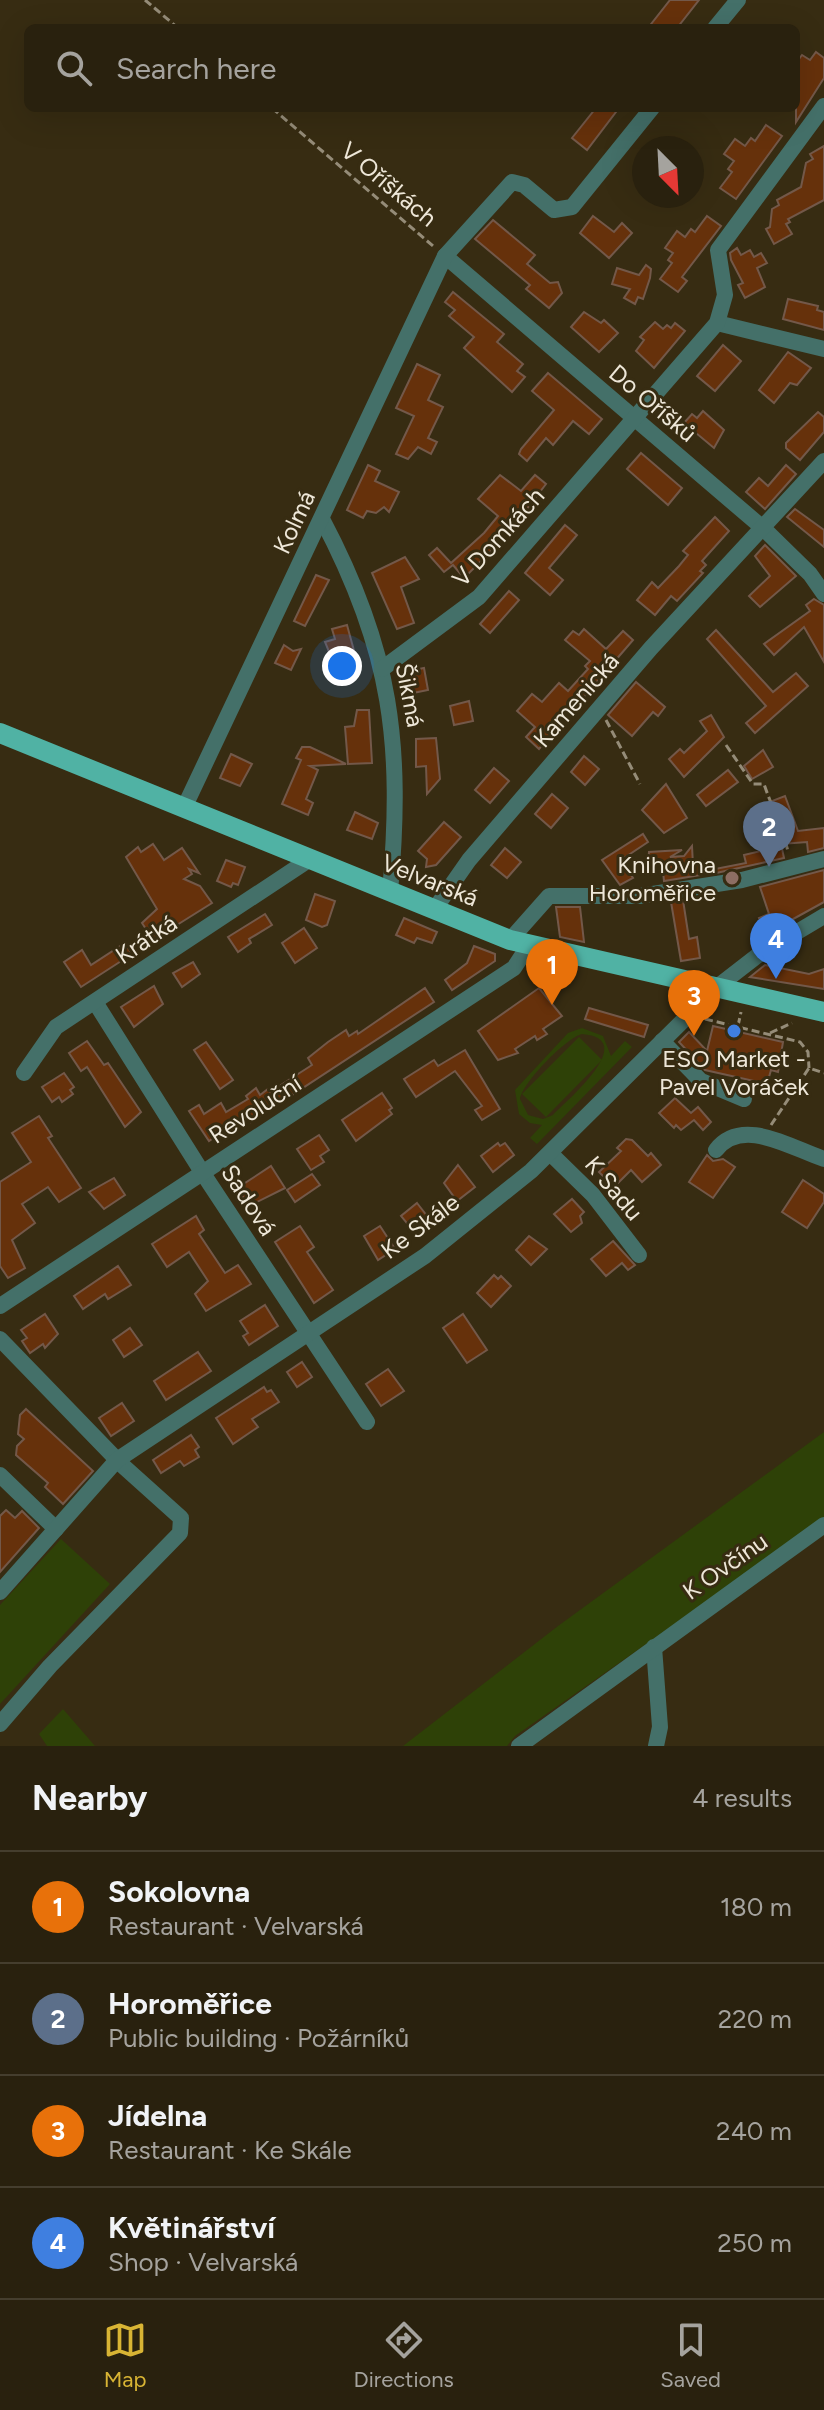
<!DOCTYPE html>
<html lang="en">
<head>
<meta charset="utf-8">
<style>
  :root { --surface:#29210e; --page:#312917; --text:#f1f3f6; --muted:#a5a39e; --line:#453e2e; --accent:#d8b434 }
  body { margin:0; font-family:Figtree,sans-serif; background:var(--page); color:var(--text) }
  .compass { position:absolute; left:632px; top:136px; width:72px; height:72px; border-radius:50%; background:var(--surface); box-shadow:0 8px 32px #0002; rotate:156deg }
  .you { position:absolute; left:342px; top:666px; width:28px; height:28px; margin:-20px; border:6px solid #fff; border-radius:50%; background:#1a73e8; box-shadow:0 0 0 12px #1a73e833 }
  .badge { display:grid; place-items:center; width:52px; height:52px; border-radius:50%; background:var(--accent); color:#fff; font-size:26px; font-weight:700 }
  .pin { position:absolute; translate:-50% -66px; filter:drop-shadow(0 2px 4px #0008) }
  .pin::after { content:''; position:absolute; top:42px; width:28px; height:24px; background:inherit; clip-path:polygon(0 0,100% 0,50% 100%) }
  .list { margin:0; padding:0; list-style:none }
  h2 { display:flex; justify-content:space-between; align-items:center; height:104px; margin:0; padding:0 32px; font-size:34px }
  h2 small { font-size:26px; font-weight:400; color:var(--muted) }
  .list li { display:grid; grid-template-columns:52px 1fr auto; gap:24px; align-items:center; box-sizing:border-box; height:112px; padding:0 32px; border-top:2px solid var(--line) }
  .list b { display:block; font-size:30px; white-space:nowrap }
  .list p { margin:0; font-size:26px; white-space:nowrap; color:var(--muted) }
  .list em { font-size:26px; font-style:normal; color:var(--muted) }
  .icon { flex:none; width:44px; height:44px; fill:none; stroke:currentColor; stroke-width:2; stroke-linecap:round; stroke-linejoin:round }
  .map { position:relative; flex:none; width:824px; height:1746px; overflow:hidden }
  .search { position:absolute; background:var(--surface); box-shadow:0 8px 32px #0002; left:24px; right:24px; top:24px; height:88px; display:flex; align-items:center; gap:20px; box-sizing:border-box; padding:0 28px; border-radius:12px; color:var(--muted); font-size:30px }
  .sheet { height:552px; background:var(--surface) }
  nav { display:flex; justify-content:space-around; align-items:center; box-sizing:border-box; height:112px; border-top:2px solid var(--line); background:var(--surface); font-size:22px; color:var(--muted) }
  nav a { display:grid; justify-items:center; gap:4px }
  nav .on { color:var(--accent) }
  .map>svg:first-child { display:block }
  .green { fill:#2e4107; fill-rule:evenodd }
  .building { fill:#66310b; stroke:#735849; stroke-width:2 }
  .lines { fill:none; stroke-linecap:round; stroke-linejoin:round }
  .path { stroke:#958c78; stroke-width:3; stroke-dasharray:8 4; stroke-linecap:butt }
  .minor { stroke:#447069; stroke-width:16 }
  .major { stroke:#50b2a4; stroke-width:20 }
  .education-dot { fill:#8d6e63; stroke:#372c12; stroke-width:3 }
  .shop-dot { fill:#3f7fe0; stroke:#372c12; stroke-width:3 }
  .labels { text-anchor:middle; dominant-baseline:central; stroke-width:6; stroke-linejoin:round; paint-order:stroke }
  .street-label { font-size:24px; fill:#eee7d8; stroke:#372c12 }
  .poi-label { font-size:24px; fill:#eee7d8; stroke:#372c12; text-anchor:end }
</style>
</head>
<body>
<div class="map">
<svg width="824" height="1746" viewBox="0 0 824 1746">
  <rect width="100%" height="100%" fill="#372c12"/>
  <g class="green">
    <path d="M582,1028L603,1036L611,1056L625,1041L632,1047L537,1144L530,1138L542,1125L530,1123L519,1114L515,1090L568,1033ZM582,1034C641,1039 566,1101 553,1115L543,1119L528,1115L520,1099C523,1082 566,1038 582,1034Z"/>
    <polygon points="579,1037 602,1060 546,1117 522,1094"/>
    <polygon points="824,1432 824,1519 515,1736 507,1746 403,1746 558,1626"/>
    <polygon points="61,1539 110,1584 0,1704 0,1605"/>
    <polygon points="63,1709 95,1746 47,1746 39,1734"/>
  </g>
  <g class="building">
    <polygon points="670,0 699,0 677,28 648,28"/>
    <polygon points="816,52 824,58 824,78 796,122 796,63 802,55 810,60"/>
    <polygon points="596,108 619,108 587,150 572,138"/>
    <polygon points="766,125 782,136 736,199 720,188 732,172 728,169 734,161 724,154 735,139 745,146 751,138 755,141"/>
    <polygon points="824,146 824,200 788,219 790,222 786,224 792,234 774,244 766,229 770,227 772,209 779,205 777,200 801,187 806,163 813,159 810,154"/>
    <polygon points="593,216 614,232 622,223 632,233 609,258 580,233"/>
    <polygon points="707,216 721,226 682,277 687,281 678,292 660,279 672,263 668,260 673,253 665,248 677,231 685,237 691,229 695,232"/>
    <polygon points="493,220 535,255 527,264 550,283 558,282 562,293 549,308 526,289 530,285 475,239"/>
    <polygon points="737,248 741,255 750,250 754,257 761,253 767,263 757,268 765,287 745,298 738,285 743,283 731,260 730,253"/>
    <polygon points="646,265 651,269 650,278 643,299 638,297 635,304 624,298 630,289 612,284 617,268 639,275"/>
    <polygon points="453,292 504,334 497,342 523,364 517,371 525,377 512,392 464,348 474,337 449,316 455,310 445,302"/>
    <polygon points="788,299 818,306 817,310 824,312 824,330 783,319"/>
    <polygon points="584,312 601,323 604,320 618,333 599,352 571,327"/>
    <polygon points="655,322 663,329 667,325 671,328 675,323 685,331 654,368 636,351 644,340 640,337"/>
    <polygon points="723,345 741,361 715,391 697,376"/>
    <polygon points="788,352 811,368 797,385 790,383 774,403 759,390"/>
    <polygon points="417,364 440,375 428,400 443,407 428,438 437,442 431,454 418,447 408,459 396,454 414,416 396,408"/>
    <polygon points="548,373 602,419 589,434 573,421 553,445 546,438 527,461 519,454 521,449 554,410 532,391"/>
    <polygon points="703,411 724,430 714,448 684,423 692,414 697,418"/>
    <polygon points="818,412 824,417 824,432 800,460 786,448 786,443"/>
    <polygon points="641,453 682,488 668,505 627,469"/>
    <polygon points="368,465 380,471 375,481 399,492 389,512 384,507 376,513 367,511 363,518 347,510"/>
    <polygon points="786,465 796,474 765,509 746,492 759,478 768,486"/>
    <polygon points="500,475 521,491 535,475 546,484 507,535 464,578 453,565 444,572 429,555 437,548 451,563 484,533 498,516 478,499"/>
    <polygon points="795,509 824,530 824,547 787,517"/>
    <polygon points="715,517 729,531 702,561 706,565 700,571 703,573 677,601 671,596 655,615 637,600 652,582 658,588 679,566 688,555 683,551"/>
    <polygon points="565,525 577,535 549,568 563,580 550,595 525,573"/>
    <polygon points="765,545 796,576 760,607 749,596 770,576 755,556"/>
    <polygon points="405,557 419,579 401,587 414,623 397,629 372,573"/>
    <polygon points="316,575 329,580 305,626 294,621"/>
    <polygon points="509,591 519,600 490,633 480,624"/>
    <polygon points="814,599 824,605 824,662 804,627 774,655 764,644 810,611 806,605"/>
    <polygon points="347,625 356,658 334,664 325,642 335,639 332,629"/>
    <polygon points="584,629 606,649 623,631 633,640 539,749 526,737 535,727 517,711 532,694 542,702 559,683 568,691 588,669 585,666 590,661 565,640 573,631 579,635"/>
    <polygon points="716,630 773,692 796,673 808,686 755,733 746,723 766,706 707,639"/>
    <polygon points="284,645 293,651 301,649 291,670 275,663"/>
    <polygon points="424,668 428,690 408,694 404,672"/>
    <polygon points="636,682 665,707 658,716 653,712 632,736 608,715"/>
    <polygon points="469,701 473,721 454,725 450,706"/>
    <polygon points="357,710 369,710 372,763 348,764 345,727 354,726"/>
    <polygon points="711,715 724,737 684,777 669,759 680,749 684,753 707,731 700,721"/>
    <polygon points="436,738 440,779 427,794 426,766 416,767 416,739"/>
    <polygon points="302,747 310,747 346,764 310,766 318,770 306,799 313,803 308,815 282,804 301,760 296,758"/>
    <polygon points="763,750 773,767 752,779 744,766"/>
    <polygon points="231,754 252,764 240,786 220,778"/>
    <polygon points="584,756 599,769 585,785 571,772"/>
    <polygon points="494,768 509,781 490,803 475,790"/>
    <polygon points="728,770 738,782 706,806 697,795"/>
    <polygon points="666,784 687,818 664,833 642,810"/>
    <polygon points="552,794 568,808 551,828 535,814"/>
    <polygon points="785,796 798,831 824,828 824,848 808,852 807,842 781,844 784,858 716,873 715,869 746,863 744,855 769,849 764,824 779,820 772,801"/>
    <polygon points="355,812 378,823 372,839 347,830"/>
    <polygon points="444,822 461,837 436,865 426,867 427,859 418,851"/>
    <polygon points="643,834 648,842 621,860 633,878 620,885 602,860"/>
    <polygon points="153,844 164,860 182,848 199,873 189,869 192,874 184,879 200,886 212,903 153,940 142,923 157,909 126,857 138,847 141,852"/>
    <polygon points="692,846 693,865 700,864 701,875 664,881 662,861 648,866 649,852 682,850 670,857 684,856"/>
    <polygon points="505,848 521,862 507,878 491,865"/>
    <polygon points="226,860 245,867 238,885 233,883 231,887 217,881"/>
    <polygon points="824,870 824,902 766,934 759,918 769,914 760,887"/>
    <polygon points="315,894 335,901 327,925 322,927 306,920"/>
    <polygon points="683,900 689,939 697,937 700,958 681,961 671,902"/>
    <polygon points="556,907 580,907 584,942 560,937"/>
    <polygon points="265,914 272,925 249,939 251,943 238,952 228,937"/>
    <polygon points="404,918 437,932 432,943 417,938 414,943 396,935"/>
    <polygon points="304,928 317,948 295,963 282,943"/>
    <polygon points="125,943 132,954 81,987 64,962 82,950 91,965"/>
    <polygon points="474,946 495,954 495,961 452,990 445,980 467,963"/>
    <polygon points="193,962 200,974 182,987 173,973"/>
    <polygon points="765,965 809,974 824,969 824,989 750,977"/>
    <polygon points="154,986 163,1004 134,1027 121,1007"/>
    <polygon points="425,988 434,1002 251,1122 247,1114 209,1141 189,1111 199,1105 204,1114 221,1103 226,1112 248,1099 246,1096 256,1088 260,1095 268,1089 270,1092 312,1065 308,1058 328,1042 346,1030 349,1036 357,1031 358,1034"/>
    <polygon points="539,988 562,1016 543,1029 547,1034 537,1040 535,1036 515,1049 518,1053 498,1060 478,1031"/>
    <polygon points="589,1008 648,1025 644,1037 585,1019"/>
    <polygon points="713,1026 783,1042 778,1072 771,1070 767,1084 705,1070 679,1042 689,1032 707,1051"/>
    <polygon points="87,1041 104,1065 108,1063 141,1112 125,1127 87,1067 81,1071 69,1053"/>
    <polygon points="206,1042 233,1080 220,1089 194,1050"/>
    <polygon points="465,1050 500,1109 482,1120 475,1110 482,1106 455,1071 416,1097 404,1079 434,1060 438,1066"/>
    <polygon points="64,1073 74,1087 70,1090 73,1094 62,1102 59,1097 52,1102 42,1087"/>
    <polygon points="382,1093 392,1108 389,1110 392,1114 356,1141 342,1120"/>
    <polygon points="675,1098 691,1113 698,1107 711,1122 703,1130 694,1120 681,1130 676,1125 674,1128 659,1113"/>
    <polygon points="39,1116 52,1136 48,1138 81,1188 59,1202 48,1187 22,1204 35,1223 12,1240 25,1268 8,1278 0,1266 0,1182 31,1162 12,1133"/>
    <polygon points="319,1135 329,1150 320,1156 324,1162 311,1170 297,1149"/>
    <polygon points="626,1139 632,1140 648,1156 651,1153 661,1165 642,1182 631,1170 614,1187 599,1172 621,1151 617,1148"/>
    <polygon points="498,1143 500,1146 505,1143 514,1155 493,1172 481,1156"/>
    <polygon points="707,1155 713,1161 723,1159 735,1167 713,1198 689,1182"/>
    <polygon points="458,1165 475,1187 457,1201 444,1183"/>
    <polygon points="271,1166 285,1188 247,1207 239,1187"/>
    <polygon points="312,1174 320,1185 295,1202 287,1190"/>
    <polygon points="114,1178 125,1195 104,1209 89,1192"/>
    <polygon points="803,1180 824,1194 824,1202 807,1228 782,1212"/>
    <polygon points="572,1199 584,1212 580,1216 582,1223 571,1232 554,1214"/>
    <polygon points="417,1203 431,1221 415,1233 401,1216"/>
    <polygon points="196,1216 204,1230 199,1234 225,1273 238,1265 251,1284 206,1311 195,1294 208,1281 189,1252 167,1267 152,1244"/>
    <polygon points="300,1226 314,1247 307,1252 333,1290 314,1303 275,1242"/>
    <polygon points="380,1226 395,1249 378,1260 364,1236"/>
    <polygon points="529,1236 547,1249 531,1265 516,1250"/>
    <polygon points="613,1241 635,1265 628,1270 622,1263 606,1276 591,1259"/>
    <polygon points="118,1266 131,1285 108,1299 105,1294 83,1309 74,1296"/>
    <polygon points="494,1275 498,1279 501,1276 511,1286 491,1307 477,1293"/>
    <polygon points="265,1305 278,1326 249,1345 243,1336 248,1333 240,1321"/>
    <polygon points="45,1314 58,1334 45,1348 43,1344 30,1353 22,1341 27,1338 21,1330"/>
    <polygon points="463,1314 487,1350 467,1363 443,1328"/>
    <polygon points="130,1328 142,1345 124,1357 113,1340"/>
    <polygon points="198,1352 211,1371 166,1400 154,1381"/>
    <polygon points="302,1362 312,1377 297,1387 287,1372"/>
    <polygon points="388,1369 404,1391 381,1406 366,1384"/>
    <polygon points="264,1387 267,1392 271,1390 279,1402 252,1419 258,1427 233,1444 216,1418"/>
    <polygon points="122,1403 134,1421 111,1436 99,1418"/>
    <polygon points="26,1409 93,1471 63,1504 45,1487 48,1483 16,1455 17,1446 24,1439 18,1434 20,1415"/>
    <polygon points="191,1435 199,1447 195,1450 199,1457 184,1466 180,1461 161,1473 153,1460"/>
    <polygon points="6,1510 15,1518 22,1511 39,1528 0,1572 0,1516"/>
  </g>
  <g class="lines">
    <g class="path">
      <polyline points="145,0 178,28"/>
      <polyline points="272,108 433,246"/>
      <polyline points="606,720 640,784"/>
      <path d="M726,745L753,784H764C772,808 783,828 788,852"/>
      <polyline points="705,1019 800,1042 808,1052 809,1068"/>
      <polyline points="738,1026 741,1012"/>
      <polyline points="770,1033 792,1023"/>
      <polyline points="771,1125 809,1068 824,1073"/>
    </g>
    <g class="minor">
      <polyline points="715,28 738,0"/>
      <polyline points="445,256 764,529 810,574 824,594"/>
      <polyline points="717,323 824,349"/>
      <path d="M322,519C392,651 403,745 390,892"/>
      <polyline points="382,669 479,597 717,323 725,295 718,250 824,106"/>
      <polyline points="184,808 445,256 512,182 524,185 554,210 572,207 652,108"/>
      <polyline points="434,910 469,860 651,648 824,461"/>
      <polyline points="510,940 549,896 640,896 742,880 824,859"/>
      <polyline points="95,1002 202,1172 367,1422"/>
      <polyline points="662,1041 701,1081 744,1099"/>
      <polyline points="24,1073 56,1027 310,859"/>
      <path d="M716,1150C742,1116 791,1148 824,1159"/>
      <polyline points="550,1153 593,1195 639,1255"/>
      <polyline points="0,1306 514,968 529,945"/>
      <polyline points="0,1339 122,1465 181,1518 180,1533 50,1666 0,1724"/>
      <polyline points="0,1475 56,1529"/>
      <polyline points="0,1592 117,1460 425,1256 531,1171 717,987 757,956 824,916"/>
      <polyline points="654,1647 660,1727 656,1746"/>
      <polyline points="519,1746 824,1525"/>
    </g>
    <polyline class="major" points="0,733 510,940 824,1012"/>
  </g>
  <circle class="education-dot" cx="732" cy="878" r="8"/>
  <circle class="shop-dot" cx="734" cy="1031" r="8"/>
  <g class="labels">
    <g class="street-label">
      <text transform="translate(389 184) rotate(40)">V Oříškách</text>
      <text transform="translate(653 403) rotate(40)">Do Oříšků</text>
      <text transform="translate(294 522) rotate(-65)">Kolmá</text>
      <text transform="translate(498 537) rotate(-48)">V Domkách</text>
      <text transform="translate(410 695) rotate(79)">Šikmá</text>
      <text transform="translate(576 700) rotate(-49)">Kamenická</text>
      <text transform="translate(430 880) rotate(22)">Velvarská</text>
      <text transform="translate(146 939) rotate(-34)">Krátká</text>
      <text transform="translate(255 1109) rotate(-33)">Revoluční</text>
      <text transform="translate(614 1188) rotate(50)">K Sadu</text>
      <text transform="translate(249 1200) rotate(57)">Sadová</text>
      <text transform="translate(420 1226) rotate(-37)">Ke Skále</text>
      <text transform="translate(725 1566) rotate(-35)">K Ovčínu</text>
    </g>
    <g class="poi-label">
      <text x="716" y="864">Knihovna<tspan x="716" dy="28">Horoměřice</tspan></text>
      <text x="734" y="1058" text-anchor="middle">ESO Market -<tspan x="734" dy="28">Pavel Voráček</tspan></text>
    </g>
  </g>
</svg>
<svg class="compass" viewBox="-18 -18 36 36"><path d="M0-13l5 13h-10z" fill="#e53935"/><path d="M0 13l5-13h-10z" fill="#a5a39e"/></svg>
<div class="you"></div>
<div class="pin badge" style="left:552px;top:1005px;background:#e8710a">1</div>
<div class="pin badge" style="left:769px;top:867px;background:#5c6f8a">2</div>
<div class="pin badge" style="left:694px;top:1036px;background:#e8710a">3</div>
<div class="pin badge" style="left:776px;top:979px;background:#3f7fe0">4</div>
<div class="search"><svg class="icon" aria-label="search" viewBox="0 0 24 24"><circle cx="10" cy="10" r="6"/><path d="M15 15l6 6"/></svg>Search here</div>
</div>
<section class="sheet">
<h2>Nearby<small>4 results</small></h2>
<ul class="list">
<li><span class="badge" style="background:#e8710a">1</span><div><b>Sokolovna</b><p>Restaurant · Velvarská</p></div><em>180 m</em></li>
<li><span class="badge" style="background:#5c6f8a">2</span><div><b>Horoměřice</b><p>Public building · Požárníků</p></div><em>220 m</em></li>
<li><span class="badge" style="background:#e8710a">3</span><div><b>Jídelna</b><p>Restaurant · Ke Skále</p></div><em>240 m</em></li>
<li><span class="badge" style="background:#3f7fe0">4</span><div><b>Květinářství</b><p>Shop · Velvarská</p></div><em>250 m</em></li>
</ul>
</section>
<nav>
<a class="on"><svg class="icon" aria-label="map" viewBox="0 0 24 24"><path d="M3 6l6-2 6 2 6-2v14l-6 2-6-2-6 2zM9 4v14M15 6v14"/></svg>Map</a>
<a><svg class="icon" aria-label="directions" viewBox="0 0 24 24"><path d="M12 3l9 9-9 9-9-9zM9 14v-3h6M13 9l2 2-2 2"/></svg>Directions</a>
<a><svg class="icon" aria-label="saved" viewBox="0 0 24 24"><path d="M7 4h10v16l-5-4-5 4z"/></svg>Saved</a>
</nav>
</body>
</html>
